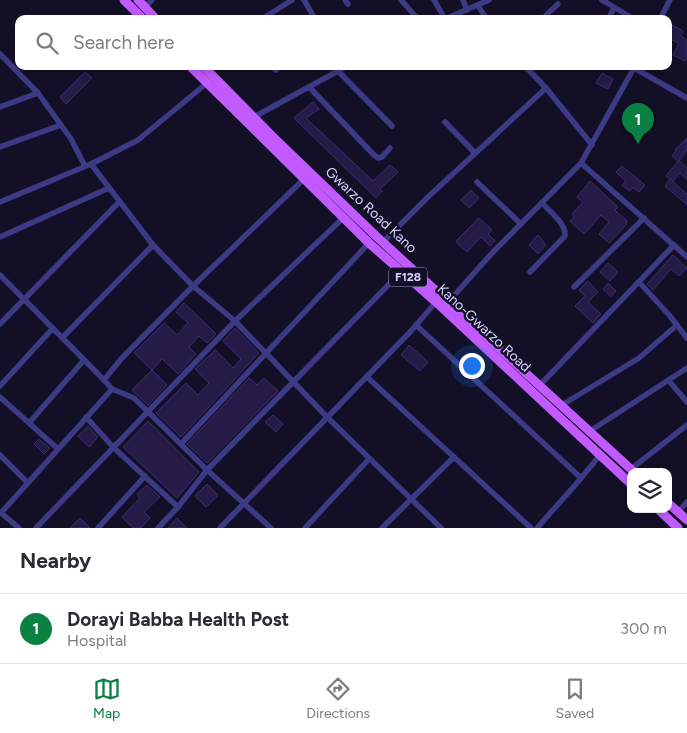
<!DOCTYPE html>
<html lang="en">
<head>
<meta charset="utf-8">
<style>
  :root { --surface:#fff; --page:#f7f7f7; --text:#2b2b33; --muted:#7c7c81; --line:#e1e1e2; --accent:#0b8043 }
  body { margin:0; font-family:Figtree,sans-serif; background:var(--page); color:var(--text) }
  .controls { position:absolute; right:15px; bottom:15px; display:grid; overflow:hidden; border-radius:10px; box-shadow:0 2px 12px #0003 }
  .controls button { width:45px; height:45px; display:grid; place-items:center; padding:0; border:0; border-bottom:1px solid var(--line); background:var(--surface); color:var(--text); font:25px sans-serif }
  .you { position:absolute; left:471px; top:365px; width:18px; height:18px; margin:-12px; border:4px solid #fff; border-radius:50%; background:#1a73e8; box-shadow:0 0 0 8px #1a73e833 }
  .badge { display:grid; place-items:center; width:32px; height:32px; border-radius:50%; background:var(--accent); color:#fff; font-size:16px; font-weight:700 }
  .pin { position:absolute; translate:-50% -41px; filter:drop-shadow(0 1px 2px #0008) }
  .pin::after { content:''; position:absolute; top:26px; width:18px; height:15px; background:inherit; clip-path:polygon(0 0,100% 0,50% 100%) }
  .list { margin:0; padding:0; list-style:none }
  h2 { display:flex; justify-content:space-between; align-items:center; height:65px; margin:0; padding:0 20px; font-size:21px }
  h2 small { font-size:16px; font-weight:400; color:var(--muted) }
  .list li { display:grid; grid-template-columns:32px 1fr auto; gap:15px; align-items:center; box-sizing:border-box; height:70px; padding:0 20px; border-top:1px solid var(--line) }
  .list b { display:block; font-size:19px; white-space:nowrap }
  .list p { margin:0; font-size:16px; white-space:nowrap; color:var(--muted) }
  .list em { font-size:16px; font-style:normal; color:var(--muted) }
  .icon { flex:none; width:28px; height:28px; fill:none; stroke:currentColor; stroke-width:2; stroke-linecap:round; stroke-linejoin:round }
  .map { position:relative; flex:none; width:687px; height:528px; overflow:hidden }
  .search { position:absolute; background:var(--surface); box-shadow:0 2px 12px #0003; left:15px; right:15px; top:15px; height:55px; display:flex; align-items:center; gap:12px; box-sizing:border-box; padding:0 18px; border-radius:10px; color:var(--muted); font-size:19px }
  .sheet { height:135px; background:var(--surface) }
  nav { display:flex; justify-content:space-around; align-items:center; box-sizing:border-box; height:70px; border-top:1px solid var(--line); background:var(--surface); font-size:14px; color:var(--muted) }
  nav a { display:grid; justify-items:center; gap:2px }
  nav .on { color:var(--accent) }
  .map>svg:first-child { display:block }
  .building { fill:#241b47; stroke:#3b2d73 }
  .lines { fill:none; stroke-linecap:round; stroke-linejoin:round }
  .minor { stroke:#3d3a85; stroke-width:5.5 }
  .primary { stroke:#c25bff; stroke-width:9 }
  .labels { text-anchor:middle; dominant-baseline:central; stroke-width:5; stroke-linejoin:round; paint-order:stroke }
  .shield { fill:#130f26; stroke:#9e99be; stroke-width:1 }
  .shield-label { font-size:12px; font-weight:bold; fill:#d9d4ff }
  .street-label { font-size:14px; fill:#d9d4ff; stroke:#130f26 }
</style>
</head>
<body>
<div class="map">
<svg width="687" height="528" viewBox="0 0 687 528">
  <rect width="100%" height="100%" fill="#130f26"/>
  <g class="building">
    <polygon points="670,24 683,31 681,36 687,40 687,57 685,61 673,55 679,43 668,38"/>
    <polygon points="85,72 92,78 66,104 60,97"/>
    <polygon points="602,73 613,79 608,89 596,83"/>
    <polygon points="313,102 319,109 306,118 373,181 390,165 398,172 380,189 382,191 376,198 294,118"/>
    <polygon points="687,138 687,150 679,161 687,168 687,180 680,173 673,181 666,176 678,161 672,156 676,151 675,150"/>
    <polygon points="622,166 645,185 639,192 633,187 630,191 622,185 626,181 616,172"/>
    <polygon points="670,179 687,194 687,205 665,186"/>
    <polygon points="590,181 618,207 615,210 627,221 626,223 627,224 609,243 599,234 609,222 601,215 584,234 570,221 574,217 572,214 583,202 577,197"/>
    <polygon points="471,190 479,198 469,208 461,200"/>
    <polygon points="479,218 492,230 488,234 495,241 490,246 481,237 467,252 458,244 456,241"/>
    <polygon points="538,235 546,245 538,254 529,245"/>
    <polygon points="673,255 687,268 679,276 671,269 653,290 647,284"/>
    <polygon points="608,263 618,272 610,281 600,272"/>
    <polygon points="588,281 598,292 588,302 601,314 593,323 575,306 585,296 579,290"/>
    <polygon points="608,283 616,291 611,297 603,289"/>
    <polygon points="184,303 216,334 207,343 199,336 189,347 196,354 178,374 162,359 152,370 134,353 164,323 177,335 188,323 176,312"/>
    <polygon points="235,328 259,353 181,437 156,413 186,383 198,395 209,383 195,369 215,350 233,368 241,359 223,341"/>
    <polygon points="409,345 428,362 420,371 401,355"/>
    <polygon points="152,370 167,385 148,405 132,390"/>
    <polygon points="249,378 257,385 264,378 278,391 207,463 187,444"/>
    <polygon points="273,415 283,424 276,432 265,422"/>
    <polygon points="148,421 199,472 177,498 123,447"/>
    <polygon points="88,426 98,437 89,447 78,436"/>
    <polygon points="39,439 50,448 44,454 34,444"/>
    <polygon points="207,484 218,495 206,507 195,496"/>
    <polygon points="147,485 160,497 144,512 150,518 141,528 133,528 122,517 140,498 137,494"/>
    <polygon points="80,518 90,528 70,528"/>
    <polygon points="177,518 187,528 168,528"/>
  </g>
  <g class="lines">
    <g class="minor">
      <polyline points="304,0 315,19"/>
      <polyline points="345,0 348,4"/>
      <polyline points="401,0 418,19"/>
      <polyline points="434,0 445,19"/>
      <polyline points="463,0 467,10"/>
      <polyline points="602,0 634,19"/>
      <polyline points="478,6 487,19"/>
      <polyline points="145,7 152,0"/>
      <polyline points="262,19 292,0"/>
      <polyline points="445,19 489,0"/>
      <polyline points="542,19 558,4"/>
      <polyline points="608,19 614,8"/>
      <polyline points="660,19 670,0"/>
      <polyline points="0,54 38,93 71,139 85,166"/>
      <polyline points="272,66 276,70"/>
      <polyline points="525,66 546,88 592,145"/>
      <polyline points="634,68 687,98"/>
      <polyline points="338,71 392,126"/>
      <polyline points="309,87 374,155 378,158 382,157 390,148"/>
      <polyline points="0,107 38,93"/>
      <polyline points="254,117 347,66"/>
      <polyline points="445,122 475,153"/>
      <polyline points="0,147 61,125"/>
      <polyline points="581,163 687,257"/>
      <polyline points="91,164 153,245 193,286 235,321 327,417 441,528"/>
      <polyline points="477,182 521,224"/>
      <polyline points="0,202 91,164 138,140 207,83"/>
      <polyline points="0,237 109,188"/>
      <polyline points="383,242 429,196 546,88"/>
      <path d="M530,272L565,236C566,223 550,212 542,203"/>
      <polyline points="0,275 104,380"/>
      <polyline points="639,282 670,316 687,338"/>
      <polyline points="574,287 644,218"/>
      <polyline points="449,301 493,252 581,163 635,66"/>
      <polyline points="0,324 119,202"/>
      <polyline points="416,325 581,478"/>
      <polyline points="62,338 153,245"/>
      <polyline points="367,377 531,528"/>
      <polyline points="669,381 687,402"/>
      <polyline points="540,385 674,245"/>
      <polyline points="0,386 53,328"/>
      <polyline points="0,397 58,449"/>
      <polyline points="562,405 639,358 677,325"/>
      <polyline points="86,417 114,448 178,507"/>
      <polyline points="29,423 84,360"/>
      <polyline points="590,431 687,368"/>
      <polyline points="181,444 369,243"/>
      <polyline points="0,455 28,483"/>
      <polyline points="631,469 687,425"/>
      <polyline points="0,512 19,528"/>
      <polyline points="678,512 687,502"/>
      <polyline points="1,513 112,389"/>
      <polyline points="36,528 235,321 343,218"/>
      <polyline points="98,528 145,476"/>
      <polyline points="158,528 178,507 207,470 402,271"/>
      <polyline points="220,528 410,332 436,302"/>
      <polyline points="271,528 207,470 134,398 112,389 104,380 121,359 193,286 304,179"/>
      <polyline points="305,528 369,459"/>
      <polyline points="382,528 454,457"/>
      <polyline points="537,528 577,483 600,455"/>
    </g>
    <g class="primary">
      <polyline points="124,0 143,19"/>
      <polyline points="138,0 156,19"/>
      <polyline points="190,66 369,243 436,302 631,484"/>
      <polyline points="203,66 273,137 376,236 634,472"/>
      <polyline points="668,503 687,520"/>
      <polyline points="658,509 678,528"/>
    </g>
  </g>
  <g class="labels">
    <rect class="shield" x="389" y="267.5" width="38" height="19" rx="4"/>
    <g class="shield-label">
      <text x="408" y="277">F128</text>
    </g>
    <g class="street-label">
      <text transform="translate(371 210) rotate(43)">Gwarzo Road Kano</text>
      <text transform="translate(484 328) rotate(43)">Kano-Gwarzo Road</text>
    </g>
  </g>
</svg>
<div class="controls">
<button><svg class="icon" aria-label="layers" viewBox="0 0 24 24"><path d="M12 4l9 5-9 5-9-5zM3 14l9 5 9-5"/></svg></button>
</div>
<div class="you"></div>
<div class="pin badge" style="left:638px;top:144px">1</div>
<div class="search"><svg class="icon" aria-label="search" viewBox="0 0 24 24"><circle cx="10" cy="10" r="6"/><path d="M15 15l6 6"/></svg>Search here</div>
</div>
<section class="sheet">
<h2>Nearby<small></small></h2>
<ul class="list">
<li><span class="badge">1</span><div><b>Dorayi Babba Health Post</b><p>Hospital</p></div><em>300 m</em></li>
</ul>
</section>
<nav>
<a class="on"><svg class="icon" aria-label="map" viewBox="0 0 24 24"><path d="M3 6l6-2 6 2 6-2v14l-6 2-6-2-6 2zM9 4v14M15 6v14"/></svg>Map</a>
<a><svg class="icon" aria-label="directions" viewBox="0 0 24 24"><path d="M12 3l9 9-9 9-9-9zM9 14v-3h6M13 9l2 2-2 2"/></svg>Directions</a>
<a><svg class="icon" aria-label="saved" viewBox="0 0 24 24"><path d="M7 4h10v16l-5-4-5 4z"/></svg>Saved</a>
</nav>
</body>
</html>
